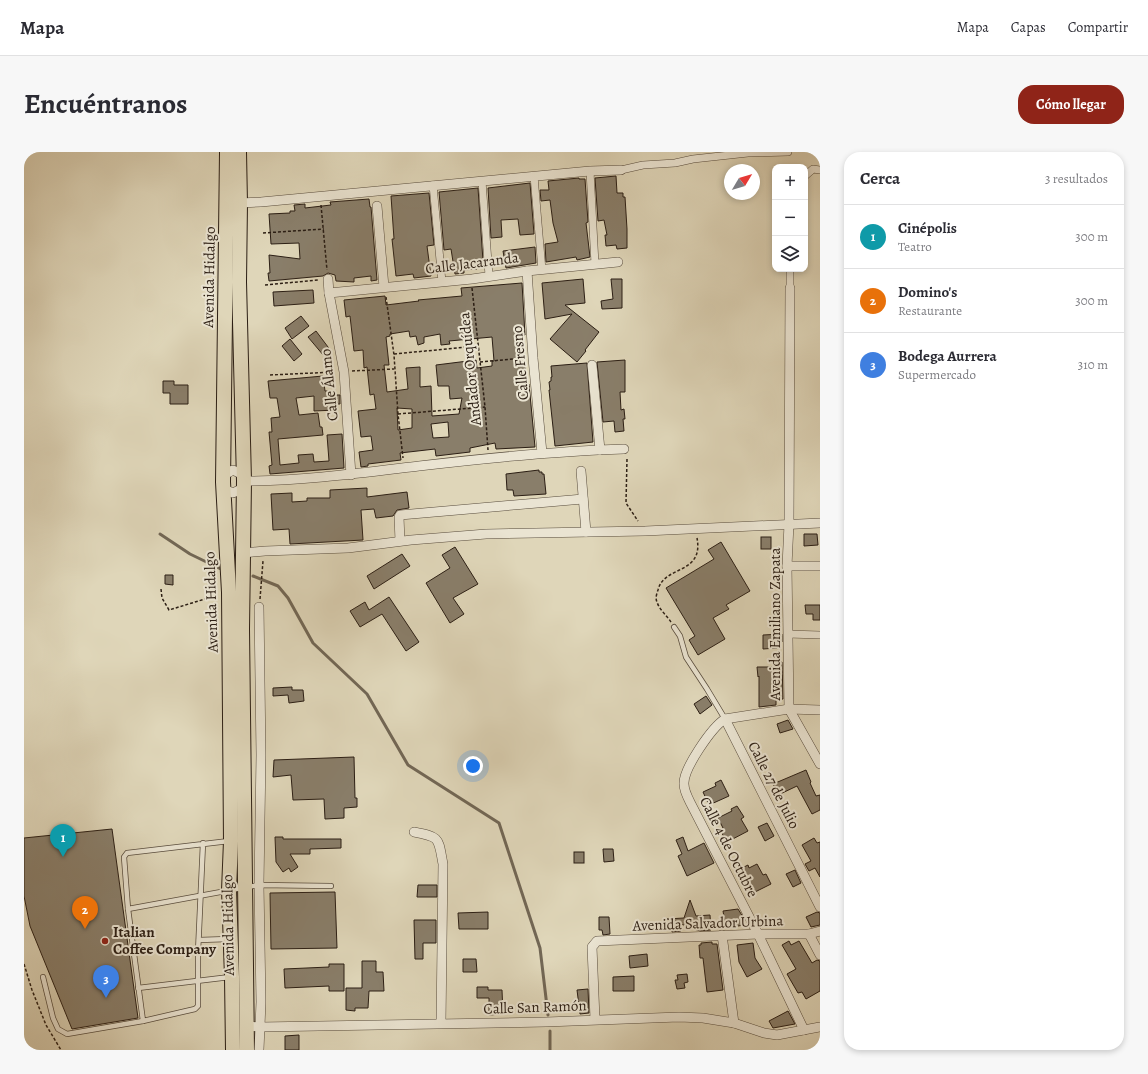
<!DOCTYPE html>
<html lang="es">
<head>
<meta charset="utf-8">
<style>
  :root { --surface:#fff; --page:#f7f7f7; --text:#2b2b33; --muted:#7c7c81; --line:#e1e1e2; --accent:#8f2418 }
  body { margin:0; font-family:Alegreya,serif; background:var(--page); color:var(--text) }
  .controls { position:absolute; right:12px; top:12px; display:grid; overflow:hidden; border-radius:8px; box-shadow:0 2px 6px #0003 }
  .controls button { width:36px; height:36px; display:grid; place-items:center; padding:0; border:0; border-bottom:1px solid var(--line); background:var(--surface); color:var(--text); font:20px sans-serif }
  .compass { position:absolute; left:700px; top:12px; width:36px; height:36px; border-radius:50%; background:var(--surface); box-shadow:0 2px 6px #0003; rotate:52deg }
  .you { position:absolute; left:449px; top:614px; width:14px; height:14px; margin:-10px; border:3px solid #fff; border-radius:50%; background:#1a73e8; box-shadow:0 0 0 6px #1a73e833 }
  .badge { display:grid; place-items:center; width:26px; height:26px; border-radius:50%; background:var(--accent); color:#fff; font-size:13px; font-weight:700 }
  .pin { position:absolute; translate:-50% -33px; filter:drop-shadow(0 1px 2px #0008) }
  .pin::after { content:''; position:absolute; top:21px; width:14px; height:12px; background:inherit; clip-path:polygon(0 0,100% 0,50% 100%) }
  .list { margin:0; padding:0; list-style:none }
  h2 { display:flex; justify-content:space-between; align-items:center; height:52px; margin:0; padding:0 16px; font-size:17px }
  h2 small { font-size:13px; font-weight:400; color:var(--muted) }
  .list li { display:grid; grid-template-columns:26px 1fr auto; gap:12px; align-items:center; box-sizing:border-box; height:64px; padding:0 16px; border-top:1px solid var(--line) }
  .list b { display:block; font-size:15px; white-space:nowrap }
  .list p { margin:0; font-size:13px; white-space:nowrap; color:var(--muted) }
  .list em { font-size:13px; font-style:normal; color:var(--muted) }
  .icon { flex:none; width:22px; height:22px; fill:none; stroke:currentColor; stroke-width:2; stroke-linecap:round; stroke-linejoin:round }
  .map { position:relative; flex:none; width:796px; height:898px; overflow:hidden; border-radius:16px }
  header { display:flex; align-items:center; gap:24px; box-sizing:border-box; height:56px; padding:0 20px; background:var(--surface); border-bottom:1px solid var(--line) }
  header strong { font-size:19px }
  nav { display:flex; gap:22px; margin-inline-start:auto; font-size:14px }
  .intro { display:flex; align-items:center; justify-content:space-between; box-sizing:border-box; height:96px; padding:0 24px }
  h1 { margin:0; font-size:28px }
  .button { padding:10px 18px; border-radius:16px; background:var(--accent); color:#fff; font-size:14px; font-weight:700 }
  main { display:flex; gap:24px; padding:0 24px }
  aside { flex:1; background:var(--surface); border-radius:16px; box-shadow:0 2px 6px #0003 }
  .map>svg:first-child { display:block }
  .lines { fill:none; stroke-linecap:round; stroke-linejoin:round }
  .stream { stroke:#726755; stroke-width:3 }
  .building { fill:#897e6a; stroke:#2b1e14; fill-rule:evenodd }
  .service-casing { stroke:#584c3d; stroke-width:6 }
  .pedestrian-casing { stroke:#584c3d; stroke-width:8 }
  .minor-casing { stroke:#584c3d; stroke-width:10 }
  .primary-casing { stroke:#2b1e14; stroke-width:16 }
  .path { stroke:#2b1e14; stroke-width:1.5; stroke-dasharray:3 2; stroke-linecap:butt }
  .service { stroke:#eae4d2; stroke-width:4.5 }
  .pedestrian { stroke:#eae4d2; stroke-width:7 }
  .minor { stroke:#eae4d2; stroke-width:9 }
  .primary { stroke:#dfd6b9; stroke-width:14 }
  .poi-dot { fill:#8f2418; stroke:#eae4d2; stroke-width:1.5 }
  .labels { text-anchor:middle; dominant-baseline:central; stroke-width:4; stroke-linejoin:round; paint-order:stroke }
  .street-label { font-size:15px; fill:#2b1e14; stroke:#eae4d2 }
  .poi-label { font-size:15px; font-weight:bold; fill:#2b1e14; stroke:#eae4d2; text-anchor:start }
</style>
</head>
<body>
<header>
<strong>Mapa</strong>
<nav><a>Mapa</a><a>Capas</a><a>Compartir</a></nav>
</header>
<div class="intro"><h1>Encuéntranos</h1><a class="button">Cómo llegar</a></div>
<main>
<div class="map">
<svg width="796" height="898" viewBox="0 0 796 898">
  <rect width="100%" height="100%" fill="#dfd6b9"/>
  <filter id="stains"><feTurbulence type="fractalNoise" baseFrequency=".005" numOctaves="4"/><feColorMatrix values="0 0 0 0 .2 0 0 0 0 .09 0 0 0 0 .02 0 0 0 .5 -.17"/></filter>
  <radialGradient id="worn" r=".72"><stop offset=".6" stop-color="#630" stop-opacity="0"/><stop offset="1" stop-color="#630" stop-opacity=".3"/></radialGradient>
  <g class="lines">
    <g class="stream">
      <polyline points="136,382 166,402 199,418"/>
      <polyline points="229,424 254,434 264,446 289,491 343,542 384,613 475,671 516,796 524,863"/>
      <polyline points="526,879 526,898"/>
    </g>
  </g>
  <g class="building">
    <polygon points="592,24 593,41 599,41 599,45 601,45 603,77 603,96 593,97 592,93 582,94 581,83 583,83 580,68 574,69 571,26"/>
    <polygon points="555,26 555,27 561,27 564,70 562,71 566,105 553,108 552,105 522,110 521,92 534,90 529,71 526,48 517,49 516,38 525,38 524,29"/>
    <polygon points="506,31 510,82 496,83 494,67 477,68 478,85 467,86 464,36"/>
    <polygon points="454,36 459,109 452,111 453,117 440,118 440,121 431,122 427,97 420,98 415,40"/>
    <polygon points="405,41 410,93 403,94 407,124 390,126 389,122 372,124 368,87 370,87 367,44"/>
    <polygon points="345,47 346,55 347,55 353,128 347,129 347,124 330,126 330,130 312,129 311,123 304,121 299,124 245,129 244,121 246,121 245,103 276,107 275,91 247,92 245,62 266,61 266,59 271,59 270,53 281,52 281,56 307,53 306,50"/>
    <polygon points="511,95 512,111 482,116 479,99"/>
    <polygon points="559,127 561,151 541,153 575,180 561,198 562,199 553,210 526,187 548,162 521,167 518,131"/>
    <polygon points="587,127 598,127 598,156 578,157 577,149 589,147"/>
    <path d="M498,131L501,183H497L503,232H505L511,295L472,297L471,291L446,296V300L412,304L411,297L376,301L377,308L344,312V314L337,315L335,300L349,298L347,284L337,285L334,259L352,257L350,242L346,243L343,215L340,216L339,198L330,199L326,164L322,165L320,148L361,144L362,153L395,149L394,148L438,144L437,136ZM385,179L386,185L392,184L394,193L400,191V185L416,182L417,193L426,192L425,189L468,185L470,209H468V214L453,216L452,208L412,213L414,234H425L426,247L438,246L435,262L408,264L407,234L396,235V215L382,216L384,237L363,240L360,213H365L362,185L366,184V182ZM373,256L388,257V276L374,278ZM424,270L425,285L409,286L407,272Z"/>
    <polygon points="289,138 290,151 250,154 249,140"/>
    <polygon points="277,164 285,174 268,187 261,176"/>
    <polygon points="292,179 307,199 300,204 284,185"/>
    <polygon points="266,187 278,202 270,209 258,194"/>
    <polygon points="601,208 601,240 596,240 597,258 600,257 601,267 599,267 600,279 591,280 590,269 579,270 573,210"/>
    <polygon points="563,211 569,290 531,294 525,238 526,238 525,230 527,229 527,225 528,225 527,214"/>
    <polygon points="299,224 301,239 309,239 309,243 316,243 316,252 311,252 312,258 290,259 290,244 272,246 275,263 294,261 296,275 298,275 299,283 254,287 256,313 275,311 274,303 289,302 290,310 305,309 303,283 318,282 320,316 246,322 245,314 248,313 245,280 248,280 247,266 256,265 253,246 246,246 244,229"/>
    <polygon points="139,229 150,229 150,233 164,233 164,252 146,252 146,241 139,241"/>
    <polygon points="515,318 515,320 518,320 518,322 520,322 522,342 490,344 489,338 483,338 482,322"/>
    <polygon points="343,336 343,345 383,340 385,356 373,358 369,364 352,366 350,357 337,358 339,388 266,392 265,377 249,378 247,342 268,341 268,350 283,349 283,346 306,346 306,338"/>
    <polygon points="780,382 793,382 794,393 780,394"/>
    <rect x="737" y="385" width="10" height="12"/>
    <polygon points="697,390 726,439 702,453 705,457 689,466 701,487 674,503 665,488 671,484 642,436 690,407 684,398"/>
    <polygon points="431,395 454,432 429,446 440,462 426,471 402,431 426,416 418,403"/>
    <polygon points="378,402 386,414 350,437 343,424"/>
    <polygon points="141,423 149,423 149,433 141,432"/>
    <polygon points="365,445 395,490 382,499 358,462 336,475 326,459 341,450 345,458"/>
    <polygon points="781,453 796,453 796,468 789,468 789,462 782,462"/>
    <polygon points="758,482 758,490 753,491 753,496 739,497 739,483"/>
    <polygon points="749,510 758,510 759,547 752,548 752,553 735,555 735,524 734,525 733,515 749,515"/>
    <polygon points="268,535 268,538 279,538 280,549 265,551 264,543 249,544 249,536"/>
    <polygon points="682,544 688,553 676,562 670,552"/>
    <polygon points="764,568 769,577 756,581 753,572"/>
    <polygon points="330,605 331,646 333,646 333,655 320,656 320,666 301,667 300,647 269,648 267,623 249,625 250,608"/>
    <polygon points="782,618 787,630 786,631 792,644 796,643 796,658 788,662 773,634 754,643 749,632"/>
    <polygon points="697,628 705,644 685,653 679,640 692,634 691,631"/>
    <polygon points="713,654 720,665 717,667 724,679 703,690 696,678 699,676 694,666 708,659 707,657"/>
    <polygon points="743,671 750,684 741,689 734,675"/>
    <polygon points="88,677 114,866 48,877 6,774 0,744 0,686"/>
    <polygon points="251,685 259,685 259,687 317,687 317,696 286,697 286,702 266,702 274,715 267,720 265,716 259,720 252,710"/>
    <polygon points="659,685 664,699 680,691 690,711 663,724 654,704 658,702 652,688"/>
    <polygon points="790,686 793,691 796,690 796,725 791,716 785,719 781,712 787,709 778,693"/>
    <polygon points="579,697 589,697 590,709 580,710"/>
    <rect x="550" y="700" width="10" height="11"/>
    <polygon points="733,712 739,723 742,722 747,732 729,741 716,717 724,713 725,716"/>
    <polygon points="771,718 777,731 769,735 762,722"/>
    <polygon points="394,733 413,733 413,745 393,745"/>
    <polygon points="311,740 313,796 247,797 246,741"/>
    <polygon points="666,748 672,764 686,763 687,778 676,779 657,772 657,779 648,780 647,768 643,767 660,766"/>
    <polygon points="714,757 719,765 720,773 702,776 699,759"/>
    <polygon points="464,760 464,777 435,777 434,761"/>
    <polygon points="793,760 796,761 796,773 787,775 782,765"/>
    <polygon points="575,765 585,765 586,782 579,783 578,778 575,778"/>
    <polygon points="390,768 412,768 412,791 399,791 399,807 391,807"/>
    <polygon points="765,789 767,793 775,789 788,811 793,808 796,809 796,839 782,847 778,840 774,841 763,822 772,817 758,793"/>
    <polygon points="688,790 688,792 693,792 699,838 683,840 679,806 676,806 675,793 677,793 677,791"/>
    <polygon points="729,791 731,806 738,817 723,825 715,810 713,793"/>
    <polygon points="623,802 624,814 606,816 605,804"/>
    <polygon points="439,807 452,807 453,820 439,820"/>
    <polygon points="338,809 352,809 352,820 359,820 360,839 345,839 344,856 331,856 331,859 322,858 322,836 338,836"/>
    <polygon points="305,812 320,812 320,839 305,839 305,834 261,836 260,817 305,815"/>
    <polygon points="663,822 664,830 660,831 661,836 653,837 651,828 654,828 653,823"/>
    <polygon points="610,824 610,839 589,839 589,825"/>
    <polygon points="453,835 464,835 464,838 478,838 479,862 465,863 465,846 453,846"/>
    <polygon points="564,837 565,861 556,862 553,838"/>
    <polygon points="764,859 771,872 749,876 745,869"/>
    <polygon points="275,883 275,898 261,898 261,884"/>
  </g>
  <g class="lines">
    <g class="service-casing">
      <g id="service">
        <polyline points="650,475 656,484 662,505 683,537 701,567"/>
        <polyline points="179,691 174,800 174,854 171,857 119,869 104,757 100,705 103,701 205,689"/>
        <polyline points="104,757 235,733 307,734"/>
        <polyline points="175,788 205,787"/>
        <polyline points="19,825 29,866 34,877 43,882 119,869"/>
        <polyline points="114,836 206,825"/>
      </g>
    </g>
    <g class="pedestrian-casing">
      <g id="pedestrian">
        <polyline points="597,18 619,13 651,11 669,7 724,1 764,0"/>
        <polyline points="566,19 571,112"/>
        <polyline points="510,24 518,118"/>
        <polyline points="781,24 789,17 796,18"/>
        <polyline points="458,29 465,124"/>
        <polyline points="409,33 418,130"/>
        <polyline points="766,136 766,117"/>
        <polyline points="764,482 796,483"/>
      </g>
    </g>
    <g class="minor-casing">
      <g id="minor">
        <polyline points="216,51 237,50 566,19 597,18"/>
        <polyline points="353,54 360,135"/>
        <polyline points="503,119 509,206 518,301"/>
        <polyline points="304,127 305,141 320,220 327,323"/>
        <polyline points="766,136 765,372 763,414 765,557 796,612"/>
        <polyline points="305,141 448,127 503,119 594,110"/>
        <polyline points="568,213 576,298"/>
        <polygon points="209,318 217,322 220,329 217,337 209,341 202,338 199,330 202,322"/>
        <polyline points="557,319 562,380"/>
        <path d="M220,329C279,329 337,321 395,314C463,306 532,299 600,297"/>
        <polyline points="376,389 375,365 376,363 559,347"/>
        <polyline points="219,401 241,399 324,396 387,388 462,382 621,379 796,371"/>
        <polyline points="763,414 796,414"/>
        <polyline points="235,455 237,603 235,733 237,850 235,898"/>
        <polyline points="701,567 796,755"/>
        <path d="M390,680C417,685 414,686 419,712L417,871"/>
        <polyline points="785,782 796,803"/>
        <polyline points="698,783 710,871"/>
        <polyline points="571,867 568,795 573,789 734,782 785,782 796,779"/>
        <polyline points="223,874 236,875 522,870 655,865 679,866 710,871 740,881 753,883 796,875"/>
        <path d="M780,878L734,782L667,652C664,646 660,639 660,632C659,617 688,575 701,567L765,557L796,558"/>
      </g>
    </g>
    <g class="primary-casing">
      <g id="primary">
        <polyline points="203,0 199,330 205,440 207,689 205,738 208,825 209,898"/>
        <polyline points="215,0 216,51 215,130 220,329 218,477 223,898"/>
      </g>
    </g>
    <g class="path">
      <polyline points="297,53 303,118"/>
      <polyline points="239,81 300,77"/>
      <polyline points="241,133 294,128"/>
      <polyline points="448,136 461,255 464,298"/>
      <polyline points="362,145 370,203 374,262 379,306"/>
      <polyline points="370,202 454,194"/>
      <polyline points="456,210 500,206"/>
      <polyline points="328,219 370,217"/>
      <polyline points="246,223 310,220"/>
      <polyline points="374,262 461,255"/>
      <polyline points="603,307 602,351 614,369"/>
      <polyline points="137,437 138,446 145,458 194,443"/>
      <polyline points="236,447 239,409"/>
      <path d="M647,470C643,464 635,457 633,450C631,446 633,441 634,438C640,413 680,423 673,386"/>
      <polyline points="0,812 8,838 22,873 37,898"/>
    </g>
    <use href="#service" class="service"/>
    <use href="#pedestrian" class="pedestrian"/>
    <use href="#minor" class="minor"/>
    <use href="#primary" class="primary"/>
  </g>
  <circle class="poi-dot" cx="81" cy="789" r="4"/>
  <g class="labels">
    <g class="street-label">
      <text transform="translate(448 111) rotate(-7)">Calle Jacaranda</text>
      <text transform="translate(185 125) rotate(-89)">Avenida Hidalgo</text>
      <text transform="translate(496 211) rotate(-95)">Calle Fresno</text>
      <text transform="translate(446 217) rotate(-96)">Andador Orquídea</text>
      <text transform="translate(305 233) rotate(-96)">Calle Álamo</text>
      <text transform="translate(187 450) rotate(-92)">Avenida Hidalgo</text>
      <text transform="translate(751 472) rotate(-90)">Avenida Emiliano Zapata</text>
      <text transform="translate(750 633) rotate(63)">Calle 27 de Julio</text>
      <text transform="translate(705 695) rotate(63)">Calle 4 de Octubre</text>
      <text transform="translate(684 771) rotate(-2)">Avenida Salvador Urbina</text>
      <text transform="translate(204 773) rotate(-91)">Avenida Hidalgo</text>
      <text transform="translate(511 855) rotate(-2)">Calle San Ramón</text>
    </g>
    <g class="poi-label">
      <text x="89" y="780">Italian<tspan x="89" dy="17">Coffee Company</tspan></text>
    </g>
  </g>
  <rect width="100%" height="100%" filter="url(#stains)"/>
  <rect width="100%" height="100%" fill="url(#worn)"/>
</svg>
<div class="controls">
<button>+</button>
<button>−</button>
<button><svg class="icon" aria-label="layers" viewBox="0 0 24 24"><path d="M12 4l9 5-9 5-9-5zM3 14l9 5 9-5"/></svg></button>
</div>
<svg class="compass" viewBox="-18 -18 36 36"><path d="M0-13l5 13h-10z" fill="#e53935"/><path d="M0 13l5-13h-10z" fill="#7c7c81"/></svg>
<div class="you"></div>
<div class="pin badge" style="left:39px;top:705px;background:#0f9aa8">1</div>
<div class="pin badge" style="left:61px;top:777px;background:#e8710a">2</div>
<div class="pin badge" style="left:82px;top:846px;background:#3f7fe0">3</div>
</div>
<aside>
<h2>Cerca<small>3 resultados</small></h2>
<ul class="list">
<li><span class="badge" style="background:#0f9aa8">1</span><div><b>Cinépolis</b><p>Teatro</p></div><em>300 m</em></li>
<li><span class="badge" style="background:#e8710a">2</span><div><b>Domino's</b><p>Restaurante</p></div><em>300 m</em></li>
<li><span class="badge" style="background:#3f7fe0">3</span><div><b>Bodega Aurrera</b><p>Supermercado</p></div><em>310 m</em></li>
</ul>
</aside>
</main>
</body>
</html>
